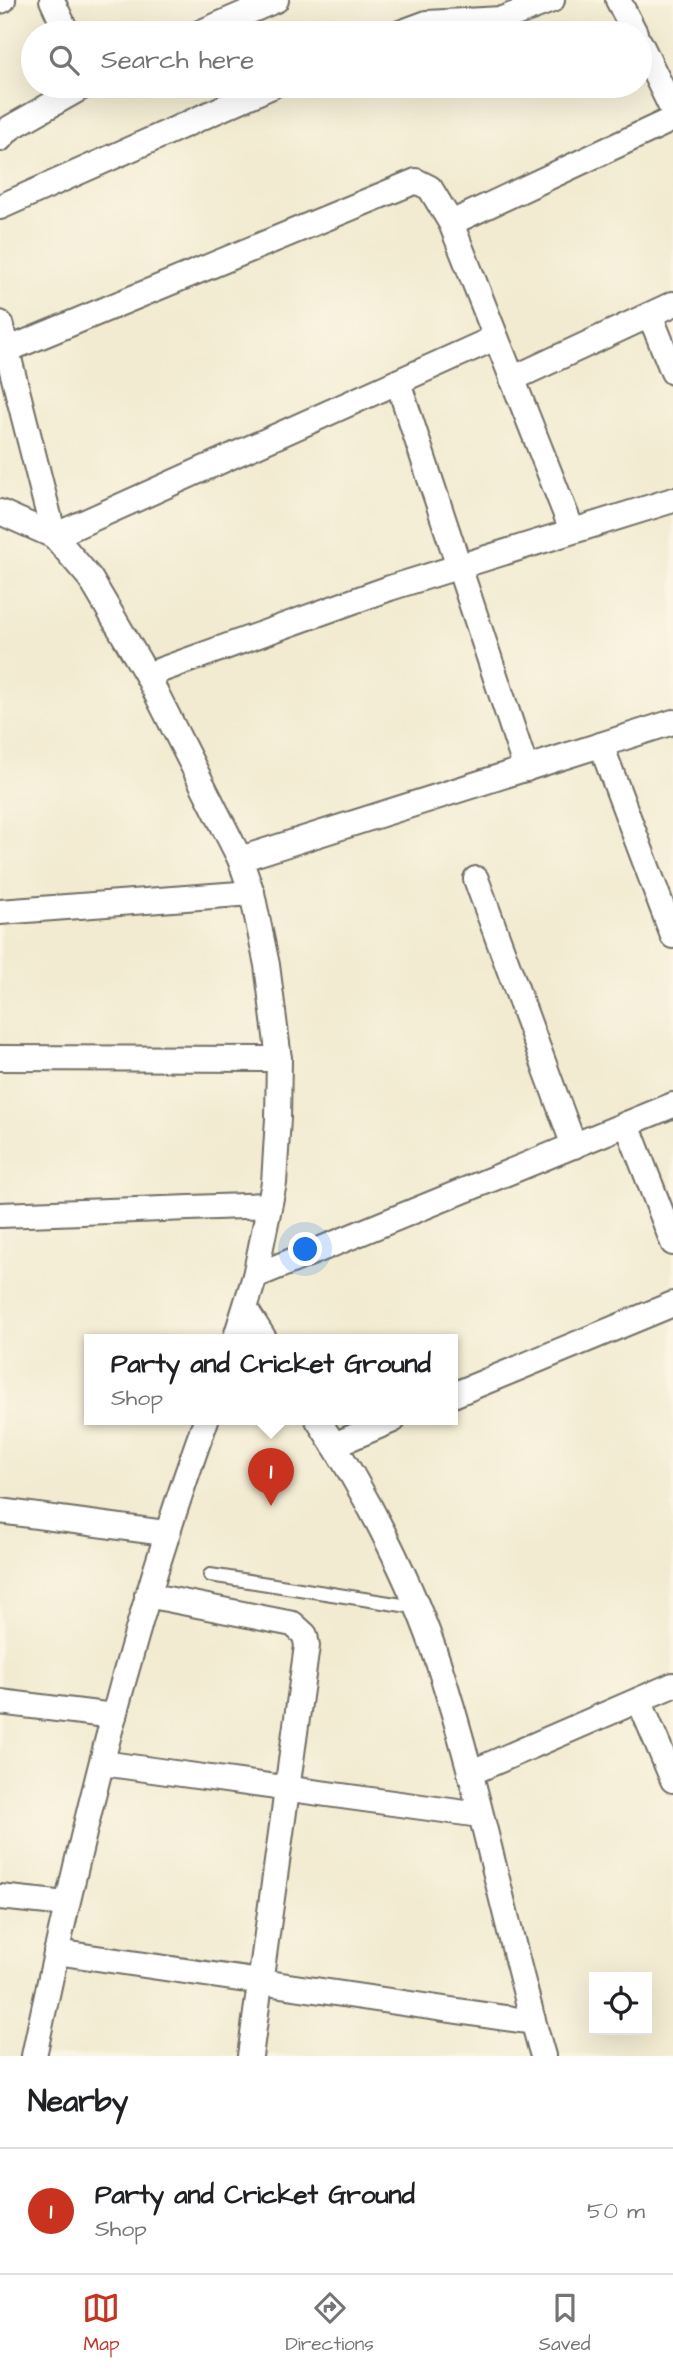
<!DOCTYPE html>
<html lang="en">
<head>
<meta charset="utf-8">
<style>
  :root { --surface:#fff; --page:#f2f2f2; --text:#202124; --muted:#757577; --line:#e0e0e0; --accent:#c8321e }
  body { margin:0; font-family:"Architects Daughter",sans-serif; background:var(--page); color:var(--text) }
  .controls { position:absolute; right:21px; bottom:21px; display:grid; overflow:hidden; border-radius:0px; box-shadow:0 7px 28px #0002 }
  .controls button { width:63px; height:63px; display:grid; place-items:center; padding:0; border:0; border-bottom:2px solid var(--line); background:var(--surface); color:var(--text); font:35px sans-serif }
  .you { position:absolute; left:306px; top:1250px; width:24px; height:24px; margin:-18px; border:5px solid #fff; border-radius:50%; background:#1a73e8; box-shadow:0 0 0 10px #1a73e833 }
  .badge { display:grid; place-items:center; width:46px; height:46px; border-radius:50%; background:var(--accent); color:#fff; font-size:23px; font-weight:700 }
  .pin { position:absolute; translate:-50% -58px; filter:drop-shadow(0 2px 4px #0008) }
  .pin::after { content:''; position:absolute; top:37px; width:24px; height:21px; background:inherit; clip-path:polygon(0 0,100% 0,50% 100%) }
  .popup { position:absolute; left:84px; top:1334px; width:374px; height:91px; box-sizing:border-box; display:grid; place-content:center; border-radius:0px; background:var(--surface); filter:drop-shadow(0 2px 5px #0005); font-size:23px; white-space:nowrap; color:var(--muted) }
  .popup b { font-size:26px; color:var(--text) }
  .popup::after { content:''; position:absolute; left:50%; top:100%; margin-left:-14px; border:14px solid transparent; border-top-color:var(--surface) }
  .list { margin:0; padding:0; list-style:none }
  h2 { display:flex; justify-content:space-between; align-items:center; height:91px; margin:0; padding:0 28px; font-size:30px }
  h2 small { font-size:23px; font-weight:400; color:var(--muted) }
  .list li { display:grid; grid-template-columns:46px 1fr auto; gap:21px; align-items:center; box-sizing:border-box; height:126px; padding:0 28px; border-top:2px solid var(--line) }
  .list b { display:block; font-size:26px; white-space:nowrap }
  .list p { margin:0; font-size:23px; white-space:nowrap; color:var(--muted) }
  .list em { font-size:23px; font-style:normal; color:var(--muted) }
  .icon { flex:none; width:38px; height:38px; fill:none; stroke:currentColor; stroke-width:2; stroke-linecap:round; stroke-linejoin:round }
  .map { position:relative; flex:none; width:673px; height:2056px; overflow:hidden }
  .search { position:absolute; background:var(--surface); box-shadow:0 7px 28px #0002; left:21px; right:21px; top:21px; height:77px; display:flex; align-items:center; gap:18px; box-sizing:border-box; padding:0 24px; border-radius:38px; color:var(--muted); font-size:26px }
  .sheet { height:217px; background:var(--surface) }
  nav { display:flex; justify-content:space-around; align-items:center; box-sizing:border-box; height:98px; border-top:2px solid var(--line); background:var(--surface); font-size:19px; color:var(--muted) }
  nav a { display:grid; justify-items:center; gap:4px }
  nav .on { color:var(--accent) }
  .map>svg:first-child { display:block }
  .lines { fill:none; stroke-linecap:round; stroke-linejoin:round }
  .service-casing { stroke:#716e65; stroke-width:16 }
  .minor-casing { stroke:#716e65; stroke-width:28 }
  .service { stroke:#fff; stroke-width:12 }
  .minor { stroke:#fff; stroke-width:24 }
</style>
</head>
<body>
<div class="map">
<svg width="673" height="2056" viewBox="0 0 673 2056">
  <rect width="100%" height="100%" fill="#fcf5e5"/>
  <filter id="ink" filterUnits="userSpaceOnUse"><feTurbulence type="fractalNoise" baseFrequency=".0143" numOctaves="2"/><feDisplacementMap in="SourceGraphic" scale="14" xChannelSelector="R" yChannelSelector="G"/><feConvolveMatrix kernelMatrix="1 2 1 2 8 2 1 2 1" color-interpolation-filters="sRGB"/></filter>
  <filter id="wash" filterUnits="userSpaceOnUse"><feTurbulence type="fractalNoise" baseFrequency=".00686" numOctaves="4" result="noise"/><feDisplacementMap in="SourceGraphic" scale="28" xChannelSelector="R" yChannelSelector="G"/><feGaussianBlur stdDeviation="1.57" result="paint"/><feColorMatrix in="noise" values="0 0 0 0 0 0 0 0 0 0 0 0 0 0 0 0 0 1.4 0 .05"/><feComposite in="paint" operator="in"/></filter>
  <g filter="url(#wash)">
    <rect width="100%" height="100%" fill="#f2ebd1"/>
  </g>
  <g filter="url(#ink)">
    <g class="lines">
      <g class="service-casing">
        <polyline id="service" points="210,1575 415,1607"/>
      </g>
      <g class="minor-casing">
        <g id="minor">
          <polyline points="52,0 67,33"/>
          <polyline points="618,0 635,33"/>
          <polyline points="0,1 3,0"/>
          <polyline points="199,33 276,0"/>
          <polyline points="400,33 427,23 502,19 552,0"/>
          <polyline points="640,43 673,111"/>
          <polyline points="0,139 10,128 84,86"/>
          <polyline points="0,207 272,86"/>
          <polyline points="451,223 673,119"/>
          <polyline points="650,315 673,372"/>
          <polyline points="0,323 54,536 495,338"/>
          <polyline points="7,350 416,181 430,188 451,223 572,530"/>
          <polyline points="512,379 673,304"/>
          <polyline points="398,382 526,769"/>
          <polyline points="0,512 54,536 90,578 147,675 240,859 252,893 267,965 279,1059 278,1118 274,1183 255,1276 235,1340"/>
          <polyline points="147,675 390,588 673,500"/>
          <polyline points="601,745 673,936"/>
          <polyline points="240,859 673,722"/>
          <polyline points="476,879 574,1146"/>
          <polyline points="0,912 252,893"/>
          <polyline points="0,1058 279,1059"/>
          <polyline points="627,1124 673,1243"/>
          <polyline points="0,1215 269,1205"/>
          <polyline points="255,1276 673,1105"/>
          <polyline points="246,1310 265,1340"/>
          <polyline points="453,1395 673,1304"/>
          <path d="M318,1420C364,1489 412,1583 438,1662C480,1791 505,1926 543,2056"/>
          <polyline points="334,1445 393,1420"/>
          <polyline points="0,1511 165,1533"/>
          <polyline points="147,1595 293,1624 305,1635 307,1646 250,2056"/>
          <polyline points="639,1700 673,1780"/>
          <polyline points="0,1702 114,1716"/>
          <polyline points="102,1763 480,1815"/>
          <polyline points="470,1773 673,1685"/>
          <polyline points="0,1897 66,1904"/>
          <polyline points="56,1952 533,2022"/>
          <path d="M34,2056C79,1841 131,1627 206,1420"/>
        </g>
      </g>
      <use href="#service" class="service"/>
      <use href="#minor" class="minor"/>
    </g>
  </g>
</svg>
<div class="controls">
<button><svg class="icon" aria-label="locate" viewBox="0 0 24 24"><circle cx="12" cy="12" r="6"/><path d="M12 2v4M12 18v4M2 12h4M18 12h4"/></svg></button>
</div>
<div class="you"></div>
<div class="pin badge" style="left:271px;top:1506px">1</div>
<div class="popup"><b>Party and Cricket Ground</b>Shop</div>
<div class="search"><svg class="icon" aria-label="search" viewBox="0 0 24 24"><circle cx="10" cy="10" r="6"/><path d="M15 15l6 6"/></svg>Search here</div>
</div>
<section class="sheet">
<h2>Nearby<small></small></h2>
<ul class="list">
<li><span class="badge">1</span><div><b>Party and Cricket Ground</b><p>Shop</p></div><em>50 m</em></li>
</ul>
</section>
<nav>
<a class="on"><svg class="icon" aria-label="map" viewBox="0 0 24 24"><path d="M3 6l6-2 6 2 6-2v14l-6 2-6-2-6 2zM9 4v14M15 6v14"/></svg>Map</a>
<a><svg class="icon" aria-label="directions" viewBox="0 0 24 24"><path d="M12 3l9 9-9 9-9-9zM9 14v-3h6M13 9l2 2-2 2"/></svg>Directions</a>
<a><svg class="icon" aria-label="saved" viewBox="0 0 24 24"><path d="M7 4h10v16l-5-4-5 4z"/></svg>Saved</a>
</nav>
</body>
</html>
